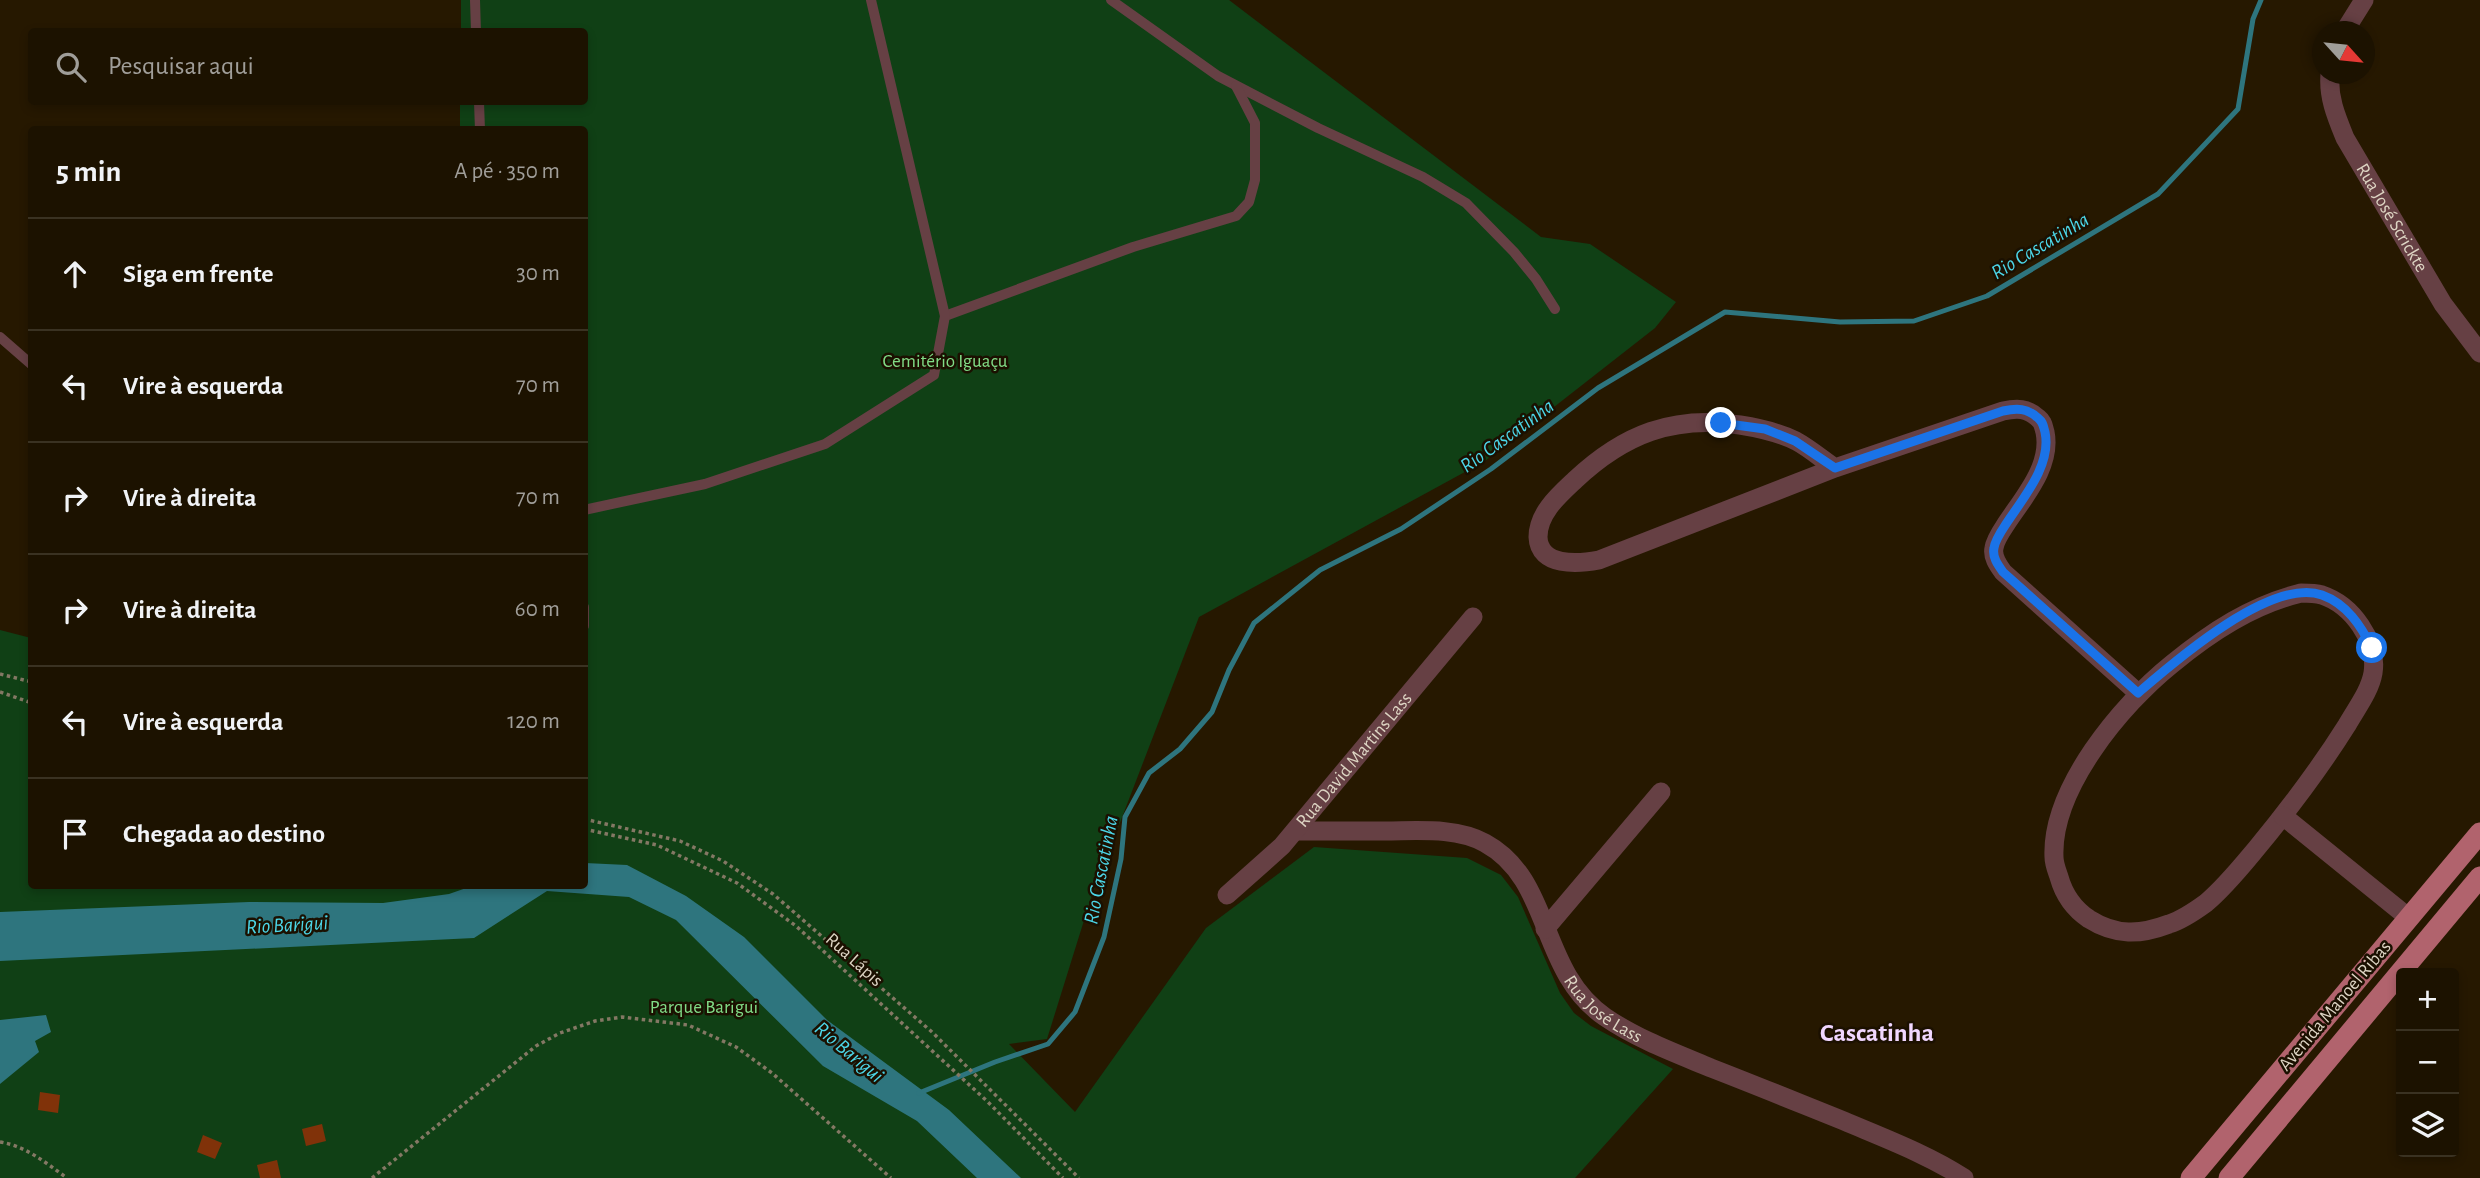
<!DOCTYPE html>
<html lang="pt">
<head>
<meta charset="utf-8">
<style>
  :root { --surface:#1c1200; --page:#251b0a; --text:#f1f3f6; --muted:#a09e99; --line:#3a3222 }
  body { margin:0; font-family:"Alegreya Sans",sans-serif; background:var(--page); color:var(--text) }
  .controls { position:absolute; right:21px; bottom:21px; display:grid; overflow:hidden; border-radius:7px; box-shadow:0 4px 10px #0003 }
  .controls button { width:63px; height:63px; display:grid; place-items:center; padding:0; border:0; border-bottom:2px solid var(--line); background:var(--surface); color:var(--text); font:35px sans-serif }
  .compass { position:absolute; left:2312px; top:21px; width:63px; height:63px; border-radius:50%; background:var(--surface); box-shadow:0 4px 10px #0003; rotate:117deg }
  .stop { position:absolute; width:21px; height:21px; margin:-16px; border:5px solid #1a73e8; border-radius:50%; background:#fff }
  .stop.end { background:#1a73e8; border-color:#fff; box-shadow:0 2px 7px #0008 }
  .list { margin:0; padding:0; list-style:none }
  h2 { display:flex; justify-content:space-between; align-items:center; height:91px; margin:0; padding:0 28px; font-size:30px }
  h2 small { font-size:23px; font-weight:400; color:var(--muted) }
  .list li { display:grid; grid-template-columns:46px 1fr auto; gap:21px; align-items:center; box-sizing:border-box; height:112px; padding:0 28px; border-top:2px solid var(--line) }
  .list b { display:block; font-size:26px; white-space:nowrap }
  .list em { font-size:23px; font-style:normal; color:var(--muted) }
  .icon { flex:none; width:38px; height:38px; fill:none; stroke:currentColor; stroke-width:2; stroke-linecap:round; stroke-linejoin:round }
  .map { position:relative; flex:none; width:2480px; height:1178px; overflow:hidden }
  .search { position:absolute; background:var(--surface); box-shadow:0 4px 10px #0003; left:28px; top:28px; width:560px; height:77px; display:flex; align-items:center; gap:18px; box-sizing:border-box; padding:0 24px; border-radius:7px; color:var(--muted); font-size:26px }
  .panel { position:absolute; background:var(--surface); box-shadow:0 4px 10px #0003; left:28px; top:126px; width:560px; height:763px; border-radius:7px }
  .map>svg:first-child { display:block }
  .green { fill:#104015 }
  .water { fill:#2e757e }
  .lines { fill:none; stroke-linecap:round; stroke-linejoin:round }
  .stream { stroke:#2e757e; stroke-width:5 }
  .building { fill:#803209 }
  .path { stroke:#847864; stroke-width:3.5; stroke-dasharray:3.5 3.5; stroke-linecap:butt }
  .lane { stroke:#664044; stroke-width:10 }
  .street { stroke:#664044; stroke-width:19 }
  .primary { stroke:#b1636d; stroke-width:21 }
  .route { stroke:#1a73e8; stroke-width:9 }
  .labels { text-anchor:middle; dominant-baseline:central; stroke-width:5; stroke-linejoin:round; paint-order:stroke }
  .street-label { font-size:19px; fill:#ddd4c3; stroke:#1b1000 }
  .park-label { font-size:19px; fill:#81dc86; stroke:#1b1000 }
  .water-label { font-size:21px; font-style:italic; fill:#4cd6e7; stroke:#1b1000 }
  .district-label { font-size:26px; font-weight:bold; fill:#f1d7ff; stroke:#1b1000 }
</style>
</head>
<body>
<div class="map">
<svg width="2480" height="1178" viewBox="0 0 2480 1178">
  <rect width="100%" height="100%" fill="#261800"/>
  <polygon class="green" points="461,0 1229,0 1541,237 1590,244 1676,302 1655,328 1485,461 1199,617 1091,898 1047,1039 1009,1044 1075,1112 1206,928 1314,847 1467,858 1501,875 1518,897 1560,993 1574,1013 1591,1026 1673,1069 1575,1178 0,1178 0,630 31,638 32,886 584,886 584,130 460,129 460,102 584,102 584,32 461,31"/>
  <g class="water">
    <polygon points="585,863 627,865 686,896 744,937 827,1020 949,1110 1021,1178 977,1178 917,1121 823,1066 676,920 629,897 547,891 474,938 0,961 0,912 249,902 383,903 449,894 472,886 584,886"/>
    <polygon points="46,1015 51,1032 35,1041 39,1052 0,1084 0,1020"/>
  </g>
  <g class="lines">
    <polyline class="stream" points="919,1093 995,1062 1048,1044 1075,1012 1104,937 1121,859 1125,817 1149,773 1180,749 1212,712 1229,670 1254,623 1320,570 1401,529 1491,469 1598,388 1725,312 1840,322 1914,321 1987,296 2158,194 2238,109 2253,19 2261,0"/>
  </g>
  <g class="building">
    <polygon points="40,1092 60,1095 58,1113 38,1110"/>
    <polygon points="322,1124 326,1141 306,1146 302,1129"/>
    <polygon points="203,1135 222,1143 215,1159 197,1152"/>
    <polygon points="277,1160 281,1178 260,1178 257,1165"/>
  </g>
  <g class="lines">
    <g class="path">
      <polyline points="0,674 32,682"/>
      <polyline points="0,692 32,703"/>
      <polyline points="584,819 680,841 723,861 773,894 932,1032 1079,1178"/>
      <polyline points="584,829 657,845 737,883 796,926 988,1102 1063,1178"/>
      <path d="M0,1142C26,1146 46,1163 67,1178"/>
      <polyline points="372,1178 536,1046 560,1033 595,1021 622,1017 688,1025 736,1047 772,1073 891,1178"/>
    </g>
    <g class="lane">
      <polyline points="475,0 476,32"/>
      <polyline points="1111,0 1218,76 1318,128 1423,177 1466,203 1514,252 1536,279 1555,309"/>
      <polyline points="479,102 480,130"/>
      <polyline points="945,316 1133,247 1236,216 1249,202 1255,180 1255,123 1236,86"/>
      <polyline points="0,337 32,365"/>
      <polyline points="584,510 705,484 825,444 934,375 945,316 871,0"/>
      <polyline points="584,607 584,626"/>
    </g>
    <g class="street">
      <polyline points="2344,32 2364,0"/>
      <path id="s1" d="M2330,74C2328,97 2336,116 2345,138L2443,304L2480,353"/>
      <path d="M1835,468C1822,459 1809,448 1796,441C1778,432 1759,428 1740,425C1673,415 1624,434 1575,480C1559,495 1538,513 1538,537C1539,567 1578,564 1599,560L1835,468L2003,411C2017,408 2027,408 2038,418C2043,422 2043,425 2045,432C2052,466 2023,498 2006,524C2002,530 1995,540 1994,548C1992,557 1998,565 2003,572L2138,693"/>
      <path d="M2301,593C2307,593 2315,593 2322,595C2352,605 2378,641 2373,673C2370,691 2356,709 2347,725C2320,768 2289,809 2256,849C2241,867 2225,887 2206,903C2195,911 2182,920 2169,924C2140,935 2116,936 2089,919C2074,909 2064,895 2059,877C2057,871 2054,864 2054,857C2051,789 2121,705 2172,664C2211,632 2252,605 2301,593Z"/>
      <polyline points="2283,816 2409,918"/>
      <path id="s2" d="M1295,831C1325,831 1355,831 1385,831C1417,831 1456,827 1485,843C1553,880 1538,971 1605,1017C1637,1039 1675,1053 1711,1068C1755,1085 1799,1103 1844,1121C1884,1138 1927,1154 1964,1178"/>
      <path id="s3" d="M1227,895L1282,846L1473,617"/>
      <polyline points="1545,929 1661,792"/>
    </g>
    <g class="primary">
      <polyline points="2191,1178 2480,833"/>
      <polyline points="2229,1178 2480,877"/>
    </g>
  </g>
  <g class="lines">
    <path class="route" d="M1721,423L1765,429L1795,441L1835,468L2003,411C2017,408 2027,408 2038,418C2043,422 2043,425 2045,432C2052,465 2023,498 2006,524C2002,530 1995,540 1994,548C1992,557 1998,565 2003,572L2138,693C2174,662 2271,577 2322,595C2347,604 2361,626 2372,648"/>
  </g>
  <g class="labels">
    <g class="street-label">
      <text stroke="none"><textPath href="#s1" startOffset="159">Rua José Scrickte</textPath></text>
      <text stroke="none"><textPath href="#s3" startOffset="186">Rua David Martins Lass</textPath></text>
      <text transform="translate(854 960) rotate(42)">Rua Lápis</text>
      <text stroke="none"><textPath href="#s2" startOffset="401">Rua José Lass</textPath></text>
      <text transform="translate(2335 1006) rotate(-50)">Avenida Manoel Ribas</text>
    </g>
    <g class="park-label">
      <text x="945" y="361">Cemitério Iguaçu</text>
      <text x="704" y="1007">Parque Barigui</text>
    </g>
    <g class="water-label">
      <text transform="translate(2040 246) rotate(-31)">Rio Cascatinha</text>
      <text transform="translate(1507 436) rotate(-36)">Rio Cascatinha</text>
      <text transform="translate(1101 870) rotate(-79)">Rio Cascatinha</text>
      <text transform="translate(287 925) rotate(-3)">Rio Barigui</text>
      <text transform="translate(849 1052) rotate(40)">Rio Barigui</text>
    </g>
    <g class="district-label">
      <text x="1877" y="1033">Cascatinha</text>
    </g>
  </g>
</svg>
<div class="controls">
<button>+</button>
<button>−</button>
<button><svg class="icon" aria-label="layers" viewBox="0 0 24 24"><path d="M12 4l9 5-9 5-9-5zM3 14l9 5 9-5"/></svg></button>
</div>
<svg class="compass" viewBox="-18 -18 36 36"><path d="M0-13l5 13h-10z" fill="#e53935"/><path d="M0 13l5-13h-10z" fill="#a09e99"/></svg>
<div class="stop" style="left:2372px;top:648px"></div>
<div class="stop end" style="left:1721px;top:423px"></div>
<div class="search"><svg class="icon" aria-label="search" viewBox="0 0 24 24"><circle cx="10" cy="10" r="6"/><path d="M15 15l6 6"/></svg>Pesquisar aqui</div>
<section class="panel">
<h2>5 min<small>A pé · 350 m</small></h2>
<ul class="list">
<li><svg class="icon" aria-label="ahead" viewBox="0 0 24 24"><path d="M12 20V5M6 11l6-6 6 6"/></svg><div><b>Siga em frente</b></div><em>30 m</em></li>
<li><svg class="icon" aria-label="left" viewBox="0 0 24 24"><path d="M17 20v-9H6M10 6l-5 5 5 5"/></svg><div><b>Vire à esquerda</b></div><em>70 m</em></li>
<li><svg class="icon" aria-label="right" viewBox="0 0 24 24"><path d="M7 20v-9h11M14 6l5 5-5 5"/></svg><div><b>Vire à direita</b></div><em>70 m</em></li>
<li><svg class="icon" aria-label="right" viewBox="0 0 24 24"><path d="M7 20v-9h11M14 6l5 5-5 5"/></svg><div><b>Vire à direita</b></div><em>60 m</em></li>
<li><svg class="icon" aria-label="left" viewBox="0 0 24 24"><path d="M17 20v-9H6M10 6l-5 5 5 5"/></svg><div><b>Vire à esquerda</b></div><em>120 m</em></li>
<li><svg class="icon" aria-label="arrive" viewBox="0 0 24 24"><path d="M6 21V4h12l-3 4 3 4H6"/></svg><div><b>Chegada ao destino</b></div></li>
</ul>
</section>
</div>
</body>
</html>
